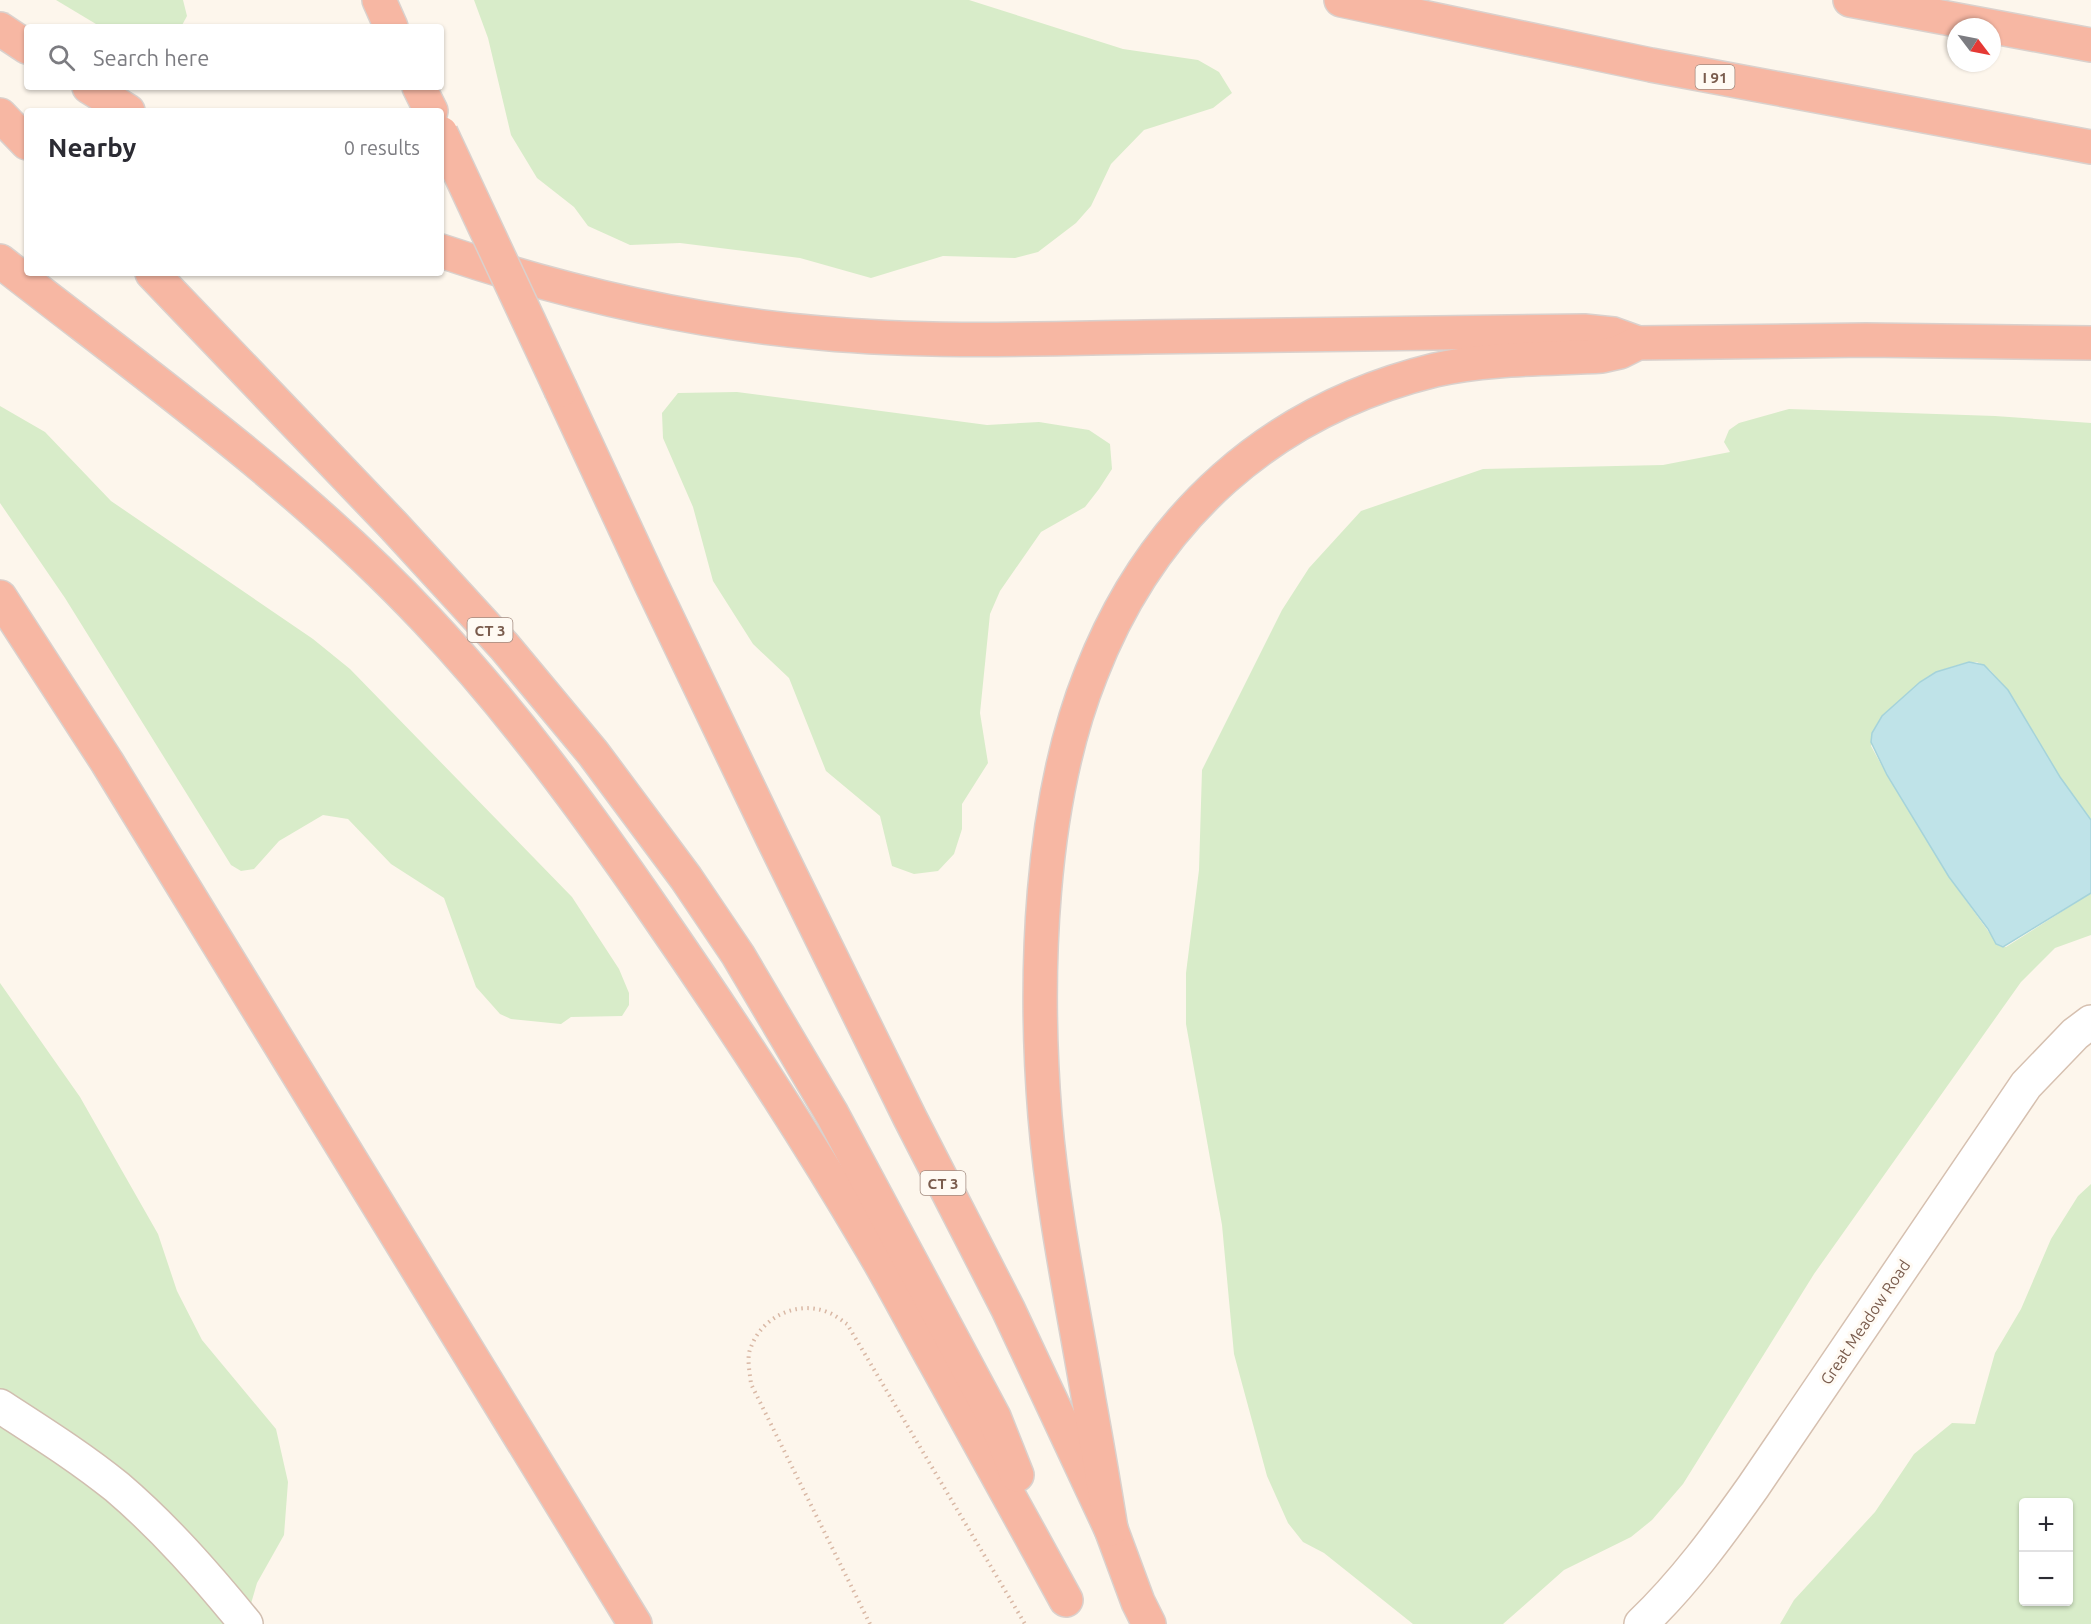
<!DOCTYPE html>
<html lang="en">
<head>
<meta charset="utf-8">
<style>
  :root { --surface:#fff; --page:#f2f2f3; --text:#2b2b33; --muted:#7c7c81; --line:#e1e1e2 }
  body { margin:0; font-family:Ubuntu,sans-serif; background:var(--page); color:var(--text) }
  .controls { position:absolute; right:18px; bottom:18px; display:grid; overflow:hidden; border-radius:6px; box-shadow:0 2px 4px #0004 }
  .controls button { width:54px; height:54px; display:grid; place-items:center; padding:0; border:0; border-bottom:2px solid var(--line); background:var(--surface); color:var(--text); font:30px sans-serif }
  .compass { position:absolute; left:1947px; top:18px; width:54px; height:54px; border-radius:50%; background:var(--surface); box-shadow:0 2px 4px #0004; rotate:122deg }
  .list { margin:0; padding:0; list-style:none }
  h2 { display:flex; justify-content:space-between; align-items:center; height:78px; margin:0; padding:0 24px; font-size:26px }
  h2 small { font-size:20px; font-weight:400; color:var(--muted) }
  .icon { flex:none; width:33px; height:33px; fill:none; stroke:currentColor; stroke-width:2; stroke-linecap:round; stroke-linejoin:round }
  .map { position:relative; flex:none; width:2091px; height:1624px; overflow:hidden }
  .search { position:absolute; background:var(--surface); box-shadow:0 2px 4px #0004; left:24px; top:24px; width:420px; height:66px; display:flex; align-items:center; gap:15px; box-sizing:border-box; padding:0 21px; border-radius:6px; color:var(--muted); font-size:22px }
  .panel { position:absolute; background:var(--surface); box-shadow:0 2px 4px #0004; left:24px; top:108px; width:420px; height:168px; border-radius:6px }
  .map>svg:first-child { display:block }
  .green { fill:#d8ecc9; fill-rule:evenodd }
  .water { fill:#bfe3e8; stroke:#a5d3da; stroke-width:1.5 }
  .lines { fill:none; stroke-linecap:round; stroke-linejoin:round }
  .street-casing { stroke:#d1beb0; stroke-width:36 }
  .secondary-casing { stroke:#d6c0b0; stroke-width:36 }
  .highway-casing { stroke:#dad1cd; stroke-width:36 }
  .path { stroke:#d9b8a5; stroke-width:4; stroke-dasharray:1.5 4.5; stroke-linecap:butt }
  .street { stroke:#fff; stroke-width:33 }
  .secondary { stroke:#fff; stroke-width:33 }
  .highway { stroke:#f7b7a3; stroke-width:33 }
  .highway-bridge-casing { stroke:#dad1cd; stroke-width:36; stroke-linecap:butt }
  .highway-bridge { stroke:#f7b7a3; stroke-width:33 }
  .labels { text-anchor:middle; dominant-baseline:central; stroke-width:6; stroke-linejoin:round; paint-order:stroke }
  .shield { fill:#fffaf3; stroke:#a28b7f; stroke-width:1.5 }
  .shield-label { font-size:15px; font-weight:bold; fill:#7a5c4d }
  .street-label { font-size:16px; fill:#7a5c4d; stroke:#fffaf3 }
</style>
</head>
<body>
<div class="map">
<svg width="2091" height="1624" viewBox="0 0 2091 1624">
  <rect width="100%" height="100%" fill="#fdf6ec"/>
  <g class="green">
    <polygon points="56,0 183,0 187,16 181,27 101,27"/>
    <polygon points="474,0 969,0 1123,49 1198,60 1219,72 1232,93 1213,108 1144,130 1111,164 1091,206 1076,223 1038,252 1015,258 943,256 871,278 800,258 680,243 630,245 588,226 574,207 537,178 511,135 488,38"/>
    <polygon points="737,392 987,425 1039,422 1089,430 1110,444 1112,469 1099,489 1085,507 1041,532 1000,591 990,614 980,713 988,763 962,804 962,829 954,854 938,871 914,874 892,866 880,816 826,771 789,678 753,644 713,581 693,507 663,438 662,413 678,393"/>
    <polygon points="0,406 45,432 111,501 313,639 350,669 572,897 619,969 629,993 629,1005 622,1016 571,1017 561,1024 511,1019 500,1014 476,987 444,898 391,864 348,819 323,815 279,841 254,869 241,871 231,865 65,598 0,503"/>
    <polygon points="1789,409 1995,416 2091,423 2091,820 2060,777 2008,690 1990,670 1977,662 1961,664 1936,672 1920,682 1882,716 1871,746 1887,775 1949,877 1999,946 2006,947 2091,893 2091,935 2055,948 2021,982 1814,1274 1683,1484 1652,1520 1631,1537 1564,1570 1503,1624 1413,1624 1324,1553 1303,1542 1288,1523 1267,1476 1234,1354 1222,1225 1186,1024 1186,973 1199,870 1202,770 1282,610 1309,568 1361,511 1483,469 1663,465 1730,452 1724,442 1729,430 1739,423"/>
    <polygon points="0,983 80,1097 158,1234 177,1291 202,1340 276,1429 288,1482 284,1535 257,1583 245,1624 0,1624"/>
    <path d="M2091,1184V1624H1780L1794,1600L1875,1512L1914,1454L1952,1423L1975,1424L1995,1353L2021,1309L2051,1239L2078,1196ZM2024,1502H2068V1602H2024Z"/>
  </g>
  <polygon class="water" points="1969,662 1984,665 2008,690 2060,777 2091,820 2091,893 2003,947 1996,944 1988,929 1949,877 1887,775 1871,742 1872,733 1882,716 1920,682 1936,672"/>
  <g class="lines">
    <g class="street-casing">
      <path id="street" d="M0,1406C40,1432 80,1457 117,1487C165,1528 206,1575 246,1624"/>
    </g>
    <g class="secondary-casing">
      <path id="secondary" d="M1641,1624C1684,1583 1719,1535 1753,1487L2026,1085L2075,1034L2091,1022"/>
    </g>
    <g class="highway-casing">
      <g id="highway">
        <polyline points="379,0 391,27"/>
        <polyline points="1341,0 1651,65 2091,147"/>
        <polyline points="1850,0 2091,45"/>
        <polyline points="0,29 27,47"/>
        <polyline points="89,87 128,111"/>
        <polyline points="419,87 431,111"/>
        <polyline points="0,115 27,143"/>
        <path d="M441,251C563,292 691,322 820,333C927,343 1036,339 1144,337C1291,335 1437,333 1584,331L1613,334L1638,343"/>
        <path d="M0,261C147,376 297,482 426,619C511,709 586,811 656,913C730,1020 802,1130 868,1242C892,1282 913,1323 936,1364C979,1442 1023,1521 1066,1600"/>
        <polyline points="152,273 393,525 504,646 593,753 686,878 738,955 832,1114 994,1417 1017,1475"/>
        <polyline points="561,390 651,584 773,839 910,1118 1008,1309 1111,1529 1138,1602 1149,1624"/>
        <polyline points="0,597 107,762 635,1624"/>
        <path d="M1111,1529C1104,1486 1097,1444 1089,1401C1073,1306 1053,1213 1045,1116C1034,978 1039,804 1091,674C1152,517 1271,410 1435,370C1489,358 1547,359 1602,356L1620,352L1638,343L1866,340L2091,343"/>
      </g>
    </g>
    <path class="path" d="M870,1624L751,1384C750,1373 746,1357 751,1347C762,1317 797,1300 827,1312C834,1314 841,1320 847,1324L1025,1624"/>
    <use href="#street" class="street"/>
    <use href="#secondary" class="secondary"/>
    <use href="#highway" class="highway"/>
    <g class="highway-bridge-casing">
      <polyline id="highway-bridge" points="441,133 561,390"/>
    </g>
    <use href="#highway-bridge" class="highway-bridge"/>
  </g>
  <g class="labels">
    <g class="shield">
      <rect x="1695.5" y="65" width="39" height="24" rx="4.5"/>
      <rect x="467.5" y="618" width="45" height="24" rx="4.5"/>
      <rect x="920.5" y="1171" width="45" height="24" rx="4.5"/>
    </g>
    <g class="shield-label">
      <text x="1715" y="77">I 91</text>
      <text x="490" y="630">CT 3</text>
      <text x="943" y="1183">CT 3</text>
    </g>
    <g class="street-label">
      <text transform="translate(1865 1322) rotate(-56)">Great Meadow Road</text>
    </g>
  </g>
</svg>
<div class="controls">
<button>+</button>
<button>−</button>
</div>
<svg class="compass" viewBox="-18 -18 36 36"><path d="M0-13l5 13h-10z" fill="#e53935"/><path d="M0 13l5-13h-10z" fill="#7c7c81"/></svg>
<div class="search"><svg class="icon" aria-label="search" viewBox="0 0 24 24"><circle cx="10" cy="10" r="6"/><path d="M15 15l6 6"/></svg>Search here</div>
<section class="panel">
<h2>Nearby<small>0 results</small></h2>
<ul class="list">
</ul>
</section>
</div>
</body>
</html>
